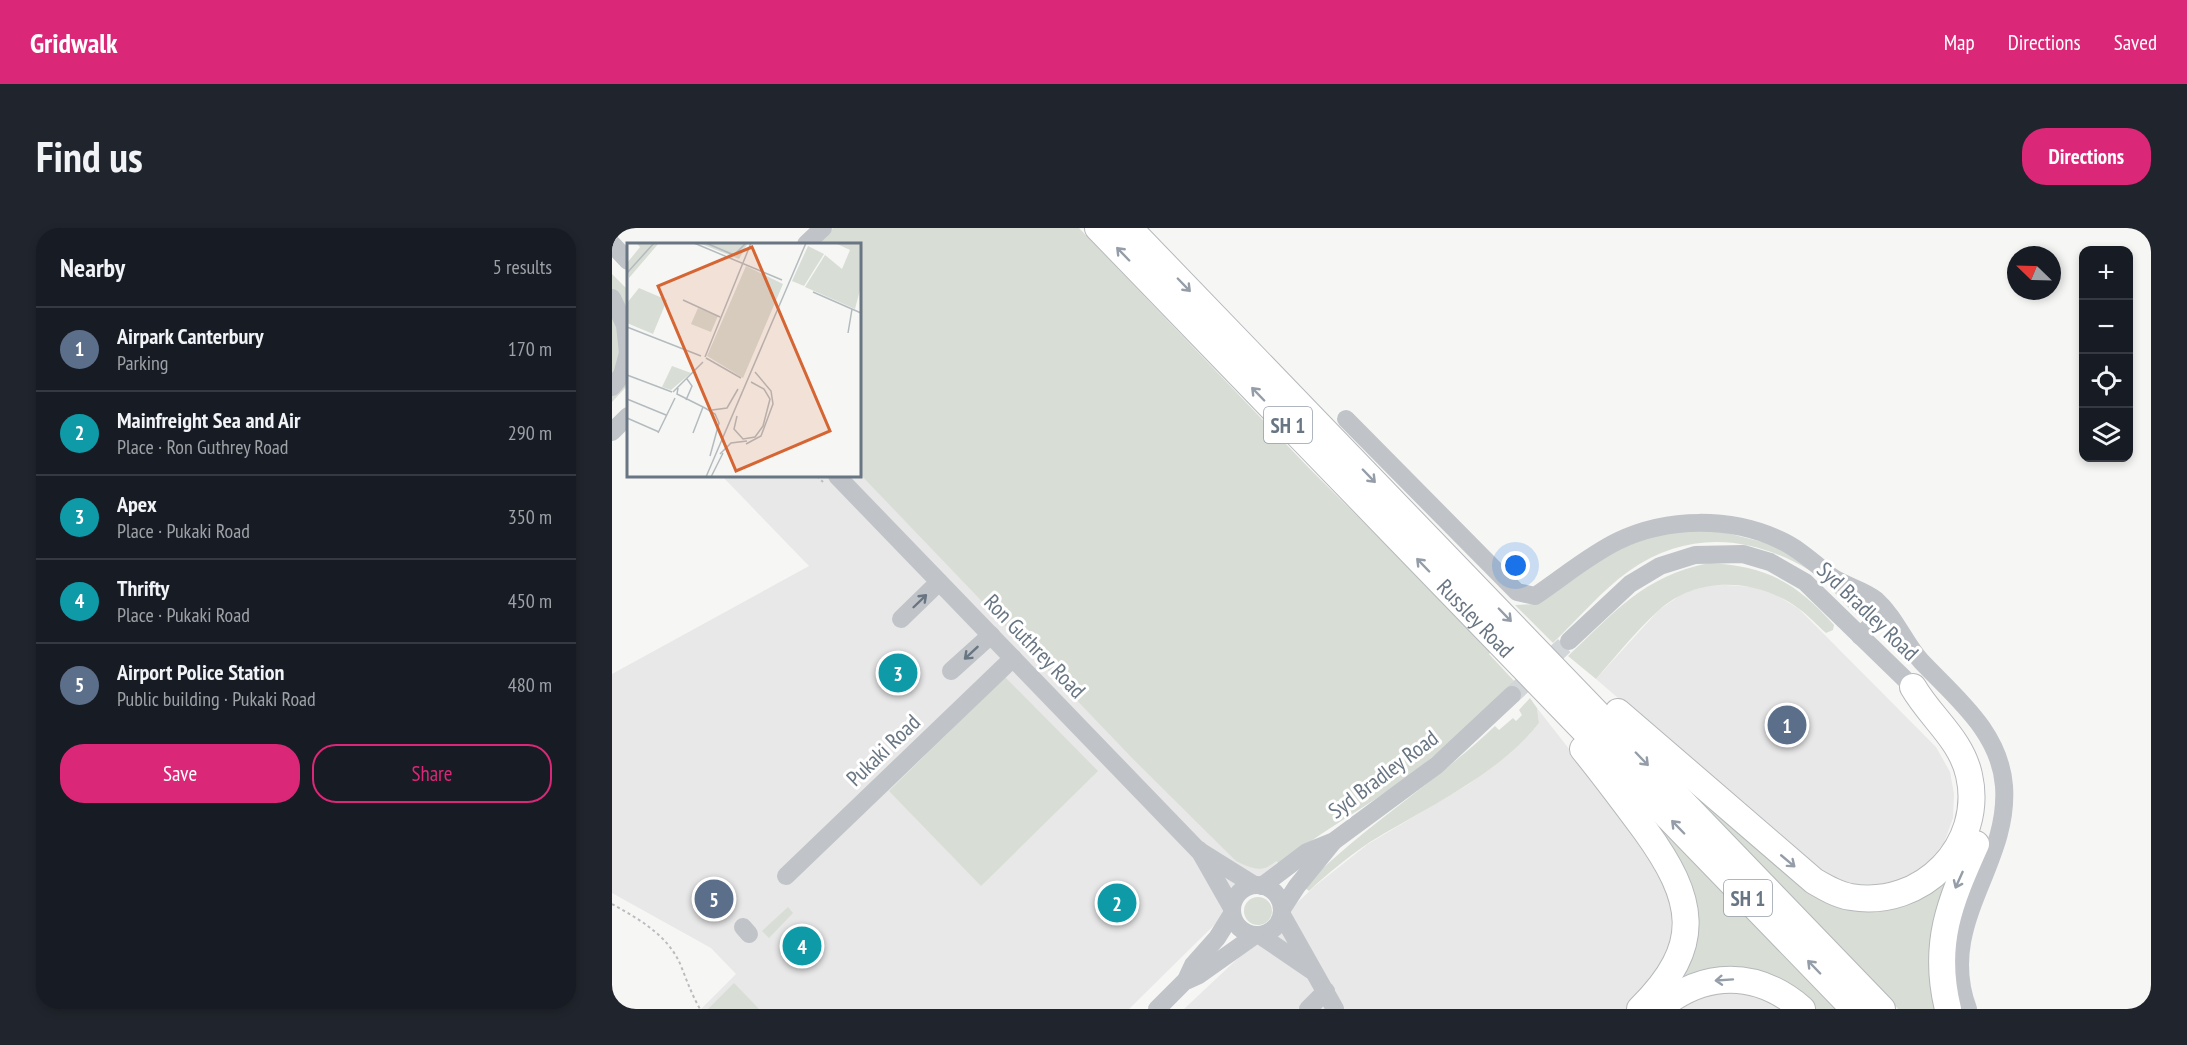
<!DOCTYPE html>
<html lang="en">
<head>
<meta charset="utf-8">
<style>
  :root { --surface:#171b24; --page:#20242c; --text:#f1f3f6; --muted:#9ea1a6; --line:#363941; --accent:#db2777 }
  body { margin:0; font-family:"PT Sans Narrow",sans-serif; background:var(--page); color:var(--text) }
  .controls { position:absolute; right:18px; top:18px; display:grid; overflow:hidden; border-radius:12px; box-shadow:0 3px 9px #0003 }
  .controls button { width:54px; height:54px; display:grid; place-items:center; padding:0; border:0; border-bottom:2px solid var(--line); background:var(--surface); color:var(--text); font:30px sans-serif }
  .compass { position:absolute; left:1395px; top:18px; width:54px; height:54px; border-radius:50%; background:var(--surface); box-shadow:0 3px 9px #0003; rotate:293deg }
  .you { position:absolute; left:904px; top:338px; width:21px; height:21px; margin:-15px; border:4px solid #fff; border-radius:50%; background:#1a73e8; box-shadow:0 0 0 9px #1a73e833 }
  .badge { display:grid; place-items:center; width:39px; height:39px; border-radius:50%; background:var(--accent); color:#fff; font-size:20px; font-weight:700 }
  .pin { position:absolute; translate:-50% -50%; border:3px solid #fff; box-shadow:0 2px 6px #0006 }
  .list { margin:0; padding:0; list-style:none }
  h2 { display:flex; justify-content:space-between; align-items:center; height:78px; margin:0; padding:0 24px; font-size:26px }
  h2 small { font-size:20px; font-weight:400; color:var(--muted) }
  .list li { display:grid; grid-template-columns:39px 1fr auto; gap:18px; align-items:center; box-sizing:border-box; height:84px; padding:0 24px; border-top:2px solid var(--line) }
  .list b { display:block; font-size:22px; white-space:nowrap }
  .list p { margin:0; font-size:20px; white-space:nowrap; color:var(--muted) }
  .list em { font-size:20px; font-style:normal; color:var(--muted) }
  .actions { display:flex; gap:12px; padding:18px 24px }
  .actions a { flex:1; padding:14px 0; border:2px solid var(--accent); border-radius:24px; text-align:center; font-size:21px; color:var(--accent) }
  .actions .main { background:var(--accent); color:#fff }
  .icon { flex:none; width:33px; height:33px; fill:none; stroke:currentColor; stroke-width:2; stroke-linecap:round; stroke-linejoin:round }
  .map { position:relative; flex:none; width:1539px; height:781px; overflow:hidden; border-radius:24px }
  header { display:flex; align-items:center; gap:36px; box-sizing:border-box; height:84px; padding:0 30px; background:var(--accent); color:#fff }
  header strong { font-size:28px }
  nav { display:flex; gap:33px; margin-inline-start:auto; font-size:21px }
  .intro { display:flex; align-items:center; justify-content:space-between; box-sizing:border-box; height:144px; padding:0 36px }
  h1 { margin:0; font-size:42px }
  .button { padding:15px 27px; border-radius:24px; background:var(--accent); color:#fff; font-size:21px; font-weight:700 }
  main { display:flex; gap:36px; padding:0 36px }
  aside { flex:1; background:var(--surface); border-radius:24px; box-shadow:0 3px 9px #0003 }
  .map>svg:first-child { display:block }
  .built { fill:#e7e8e7 }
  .green { fill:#d8ddd5 }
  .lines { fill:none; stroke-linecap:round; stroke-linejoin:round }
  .minor-tunnel { stroke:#d2d6d8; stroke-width:18; stroke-dasharray:18 9; stroke-linecap:butt }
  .highway-casing { stroke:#b5b8bb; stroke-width:28 }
  .path { stroke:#babcbf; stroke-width:2; stroke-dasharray:3 3; stroke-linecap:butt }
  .minor { stroke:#c0c3c7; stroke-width:18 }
  .highway { stroke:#fff; stroke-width:26 }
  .oneway { stroke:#959ea8 }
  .oneway2 { stroke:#687582 }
  .labels { text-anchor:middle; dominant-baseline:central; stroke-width:6; stroke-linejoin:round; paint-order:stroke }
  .shield { fill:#fff; stroke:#959ea8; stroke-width:1.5 }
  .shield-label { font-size:21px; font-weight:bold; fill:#687582 }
  .street-label { font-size:22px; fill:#687582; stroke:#fff }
  .inset-road { fill:none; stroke:#b4bbbf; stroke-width:1.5 }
  .view { fill:#d66534; fill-opacity:0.15; stroke:#d66534; stroke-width:3 }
  .inset-edge { fill:none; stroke:#687582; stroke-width:3 }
</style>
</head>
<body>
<header>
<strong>Gridwalk</strong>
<nav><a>Map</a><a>Directions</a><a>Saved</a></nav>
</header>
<div class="intro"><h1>Find us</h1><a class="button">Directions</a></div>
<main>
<aside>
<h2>Nearby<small>5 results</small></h2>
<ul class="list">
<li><span class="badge" style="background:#5c6f8a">1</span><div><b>Airpark Canterbury</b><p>Parking</p></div><em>170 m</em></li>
<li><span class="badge" style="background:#0f9aa8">2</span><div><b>Mainfreight Sea and Air</b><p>Place · Ron Guthrey Road</p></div><em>290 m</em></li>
<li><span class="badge" style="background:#0f9aa8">3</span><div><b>Apex</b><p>Place · Pukaki Road</p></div><em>350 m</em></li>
<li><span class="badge" style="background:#0f9aa8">4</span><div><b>Thrifty</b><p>Place · Pukaki Road</p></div><em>450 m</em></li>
<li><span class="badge" style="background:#5c6f8a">5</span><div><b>Airport Police Station</b><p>Public building · Pukaki Road</p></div><em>480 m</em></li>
</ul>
<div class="actions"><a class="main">Save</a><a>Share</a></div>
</aside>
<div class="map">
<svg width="1539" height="781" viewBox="0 0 1539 781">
  <rect width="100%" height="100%" fill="#f6f7f4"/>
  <g class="built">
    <polygon points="232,0 874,429 517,781 89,781 124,746 99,720 0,665 0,446 197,338 110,248 248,248 248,16"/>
    <polygon points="1113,357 1141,359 1166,368 1187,381 1324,519 1338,544 1342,566 1341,590 1332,615 1313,638 1296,649 1273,657 1243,656 1210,646 984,451 1047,382 1070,366 1092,358"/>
    <polygon points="925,480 1033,618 1057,666 1060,686 1059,708 1055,725 1061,781 572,781 703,658 756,616 857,556 918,506 927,495"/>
    <polygon points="1122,763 1143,766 1171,781 1065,781 1075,774 1104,765"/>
  </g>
  <g class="green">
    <path d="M221,0H467L697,240L880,422L877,426L903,454C862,493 821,532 774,564C739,588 701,608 669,637L664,633C650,646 639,640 624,633L523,533L248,246V16H203Z"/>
    <polygon points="0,46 16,62 16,157 0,174"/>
    <path d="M1099,301L1166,318L1260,378L1258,384L1253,389H1247C1229,375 1216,353 1197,342C1138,307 1075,302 1017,343C990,362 966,391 941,415L903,377L926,376L997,326L1046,305Z"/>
    <path d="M1097,335C1154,338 1184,354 1222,397L1221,402L1214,405C1205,397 1196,387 1186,380C1144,350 1085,347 1046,383C1023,404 1004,428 984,451L956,428C1002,385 1031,348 1097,335Z"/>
    <polygon points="393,449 486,543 369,658 277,563"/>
    <path d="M918,470L925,480L927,495C885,548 815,579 758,614C737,628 715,646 697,663L692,659C750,599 822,556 883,498L887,502L901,490L904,493L910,487L907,482Z"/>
    <polygon points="1085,562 1222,670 1340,640 1329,781 1286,781 1080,568"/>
    <polygon points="1026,574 1226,781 1199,781 1168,758 1058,766 1078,716"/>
    <circle cx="646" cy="683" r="14"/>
    <polygon points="176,679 181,685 157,710 150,703"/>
    <polygon points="122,755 147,781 96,781"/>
  </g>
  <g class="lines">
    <polyline class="minor-tunnel" points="900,467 957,413"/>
    <g class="highway-casing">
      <g id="highway">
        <path id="s1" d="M486,0L1242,781"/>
        <polyline points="517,0 1270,781"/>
        <path d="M1006,484L1202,653C1214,660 1226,667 1239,669C1310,681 1373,617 1357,547C1349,511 1319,490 1301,459"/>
        <path d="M971,521C993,548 1013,575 1033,602C1083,671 1093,717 1028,781"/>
        <path d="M1046,781C1092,742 1145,742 1190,781"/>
        <path d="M1336,781C1320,716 1338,674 1364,616"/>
      </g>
    </g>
    <g class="path">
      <polyline points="205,248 211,254"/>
      <path d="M0,676C27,691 57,708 69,738C75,753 80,767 88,781"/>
    </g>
    <g class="minor">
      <polyline points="0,16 16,33"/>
      <polyline points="194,16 211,0"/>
      <polyline points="0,70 13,97 16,125"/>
      <polyline points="0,159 10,147 16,125"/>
      <path d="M734,191L905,364L923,368C950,350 977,327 1006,313C1056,289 1119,289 1168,312C1188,321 1203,336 1220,349C1233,358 1252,362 1264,372C1284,390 1292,414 1309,433C1344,470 1388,504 1392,558C1398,638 1324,695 1356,781"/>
      <polyline points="0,204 16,188"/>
      <polyline points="225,248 586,622 642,657"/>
      <polyline points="289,391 327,354"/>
      <polyline points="1248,408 1274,383"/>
      <polyline points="957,413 1018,356 1048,338 1083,327 1131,326 1158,334 1193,354 1301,459"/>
      <polyline points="339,443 379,407"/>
      <polyline points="587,622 620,680"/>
      <polyline points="174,648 401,430"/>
      <circle cx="645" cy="682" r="25"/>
      <polyline points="650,658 695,624 722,613 825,537 900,467"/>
      <polyline points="670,681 685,658 721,614"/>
      <polyline points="670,687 723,781"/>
      <polyline points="131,699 137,706"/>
      <polyline points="649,708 699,742"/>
      <polyline points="576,752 587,747 642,708"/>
      <polyline points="545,781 574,752 581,737 605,710 620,686"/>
      <polyline points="696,781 714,763"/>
    </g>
    <use href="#highway" class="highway"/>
  </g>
  <defs><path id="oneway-shaft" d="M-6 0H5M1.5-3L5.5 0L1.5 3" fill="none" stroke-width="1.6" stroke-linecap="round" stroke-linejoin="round" transform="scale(1.5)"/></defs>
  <g class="oneway">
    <use href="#oneway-shaft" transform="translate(511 26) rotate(-134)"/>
    <use href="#oneway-shaft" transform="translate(572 57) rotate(46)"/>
    <use href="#oneway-shaft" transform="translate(646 166) rotate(-134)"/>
    <use href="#oneway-shaft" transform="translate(757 248) rotate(46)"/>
    <use href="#oneway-shaft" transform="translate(811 337) rotate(-134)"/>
    <use href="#oneway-shaft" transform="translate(893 387) rotate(46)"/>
    <use href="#oneway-shaft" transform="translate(1030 531) rotate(46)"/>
    <use href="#oneway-shaft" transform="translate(1066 599) rotate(-134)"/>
    <use href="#oneway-shaft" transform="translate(1176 633) rotate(40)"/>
    <use href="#oneway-shaft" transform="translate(1347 652) rotate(114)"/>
    <use href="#oneway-shaft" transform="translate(1202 739) rotate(-134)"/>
    <use href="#oneway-shaft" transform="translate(1112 752) rotate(176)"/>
  </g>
  <g class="oneway2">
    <use href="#oneway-shaft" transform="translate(308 373) rotate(-44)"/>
    <use href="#oneway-shaft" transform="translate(359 425) rotate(137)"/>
  </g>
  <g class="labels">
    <g class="shield">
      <rect x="652" y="179" width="48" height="36" rx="4.5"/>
      <rect x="1112" y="652" width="48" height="36" rx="4.5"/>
    </g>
    <g class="shield-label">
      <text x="676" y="197">SH 1</text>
      <text x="1136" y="670">SH 1</text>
    </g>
    <g class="street-label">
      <text transform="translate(1256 383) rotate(44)">Syd Bradley Road</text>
      <text stroke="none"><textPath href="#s1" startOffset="543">Russley Road</textPath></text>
      <text transform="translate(423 418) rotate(46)">Ron Guthrey Road</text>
      <text transform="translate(271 522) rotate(-44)">Pukaki Road</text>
      <text transform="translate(771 546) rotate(-37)">Syd Bradley Road</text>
    </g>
  </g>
  <g transform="translate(15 15)">
    <rect width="234" height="234" fill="#f6f7f4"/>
    <path d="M9,0H32L2,35L0,20L13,4ZM72,0H121L112,16ZM208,0H234V43L228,66L178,44L198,12L215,26L223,7ZM181,3L197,11L177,43L165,38ZM119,23L156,41L116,135L80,113ZM12,45L40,57L26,91L0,80V60ZM71,65L91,73L84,89L64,81ZM45,123L64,130L44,147L35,144Z" fill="#d8ddd5"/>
    <path class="inset-road" d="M67,0L155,37M79,0L107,12L119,0M0,30L27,0M186,49L234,70M56,57L93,74M0,84L74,113M221,90L225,66M78,114L124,0M79,115L114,135M0,132L45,149M124,139L137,146L143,156L136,183M51,145L50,151L78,165M46,149L76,119M0,156L39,172M59,157L65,143L60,136M78,165L88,171L92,180L83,213M85,167L100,165L111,146M110,173L107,186L116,196L128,194L136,183M0,175L32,189M31,190L48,155M66,190L76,164M119,201L134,193L146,161L144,148L128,129M93,211L104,200L120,198M79,234L179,0M84,234L96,210"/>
    <path class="view" d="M125,4L203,188L109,228L31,43Z"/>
    <rect width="234" height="234" class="inset-edge"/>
  </g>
</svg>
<div class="controls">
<button>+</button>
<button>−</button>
<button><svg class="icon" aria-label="locate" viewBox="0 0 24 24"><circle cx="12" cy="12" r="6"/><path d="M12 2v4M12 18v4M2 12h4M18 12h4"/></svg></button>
<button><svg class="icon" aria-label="layers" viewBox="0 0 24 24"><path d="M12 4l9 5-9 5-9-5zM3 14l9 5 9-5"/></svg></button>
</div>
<svg class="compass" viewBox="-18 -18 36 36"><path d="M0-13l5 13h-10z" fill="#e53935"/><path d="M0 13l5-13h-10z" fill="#9ea1a6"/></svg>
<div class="you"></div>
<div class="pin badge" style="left:1175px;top:497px;background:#5c6f8a">1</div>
<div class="pin badge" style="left:505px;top:675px;background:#0f9aa8">2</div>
<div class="pin badge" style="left:286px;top:445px;background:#0f9aa8">3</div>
<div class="pin badge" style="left:190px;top:718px;background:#0f9aa8">4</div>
<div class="pin badge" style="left:102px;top:671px;background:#5c6f8a">5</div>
</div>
</main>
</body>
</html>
